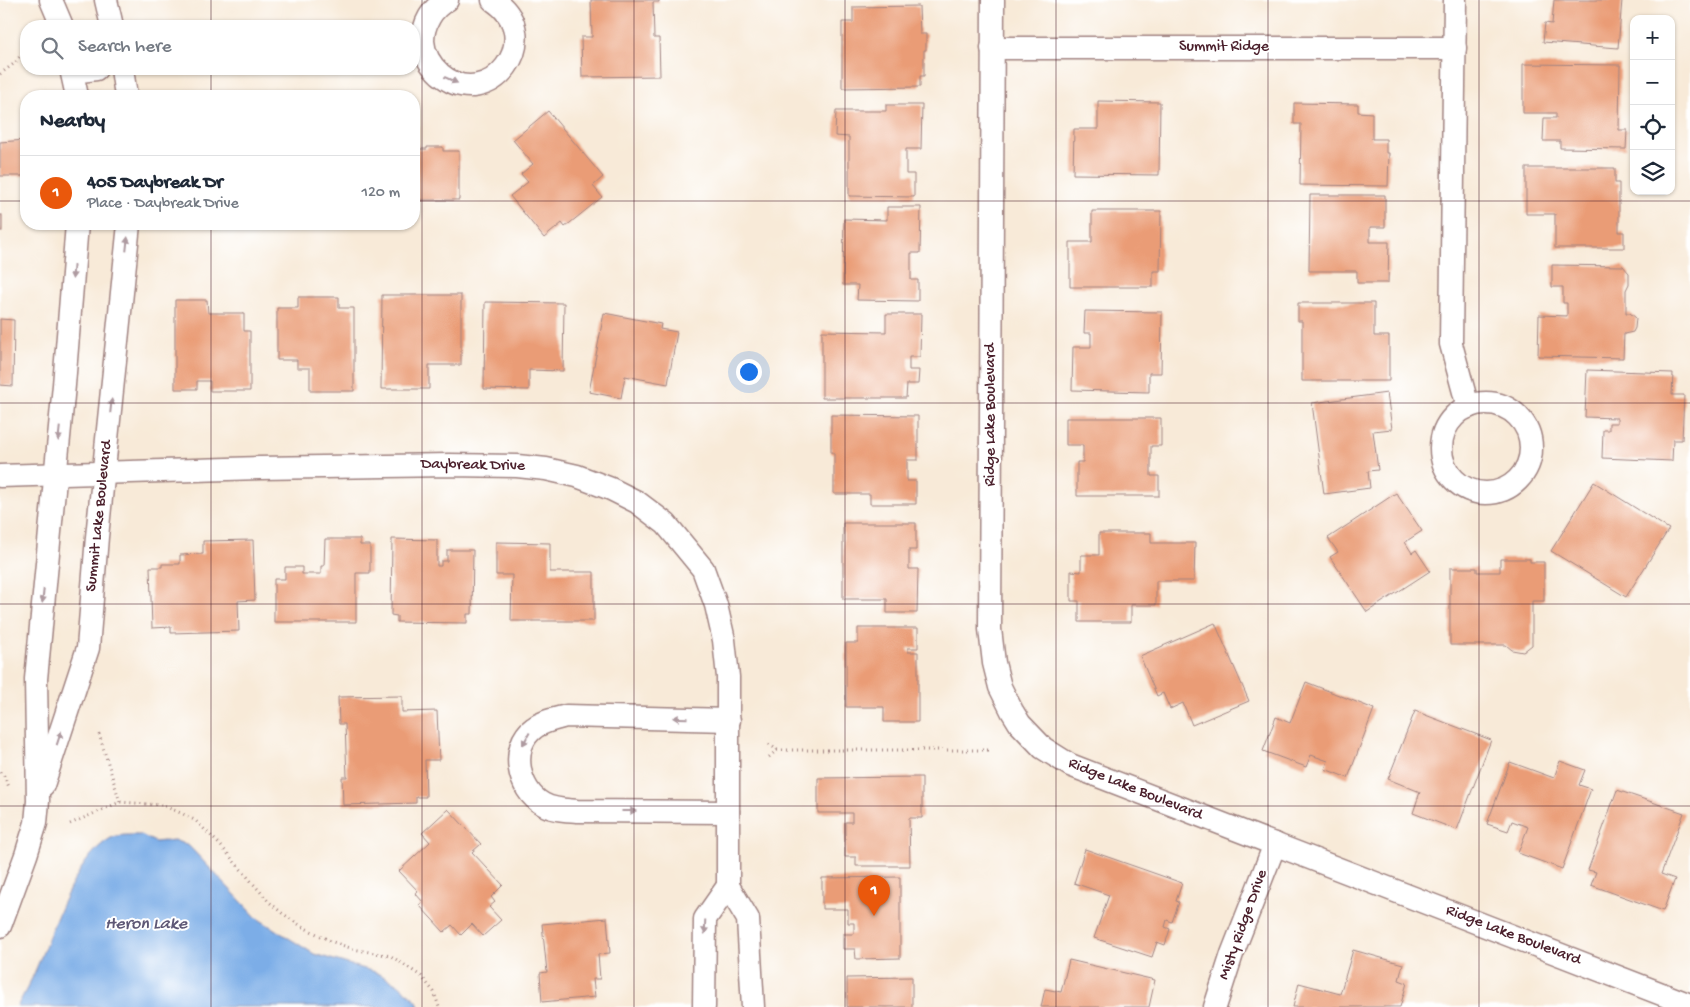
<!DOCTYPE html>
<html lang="en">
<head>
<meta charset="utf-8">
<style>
  :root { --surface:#fff; --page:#f6f6f7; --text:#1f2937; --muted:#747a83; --line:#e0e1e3; --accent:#ea580c }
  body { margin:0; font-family:"Gochi Hand",sans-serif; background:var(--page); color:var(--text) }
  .controls { position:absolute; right:15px; top:15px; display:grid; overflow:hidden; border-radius:10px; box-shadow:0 1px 4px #0004 }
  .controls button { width:45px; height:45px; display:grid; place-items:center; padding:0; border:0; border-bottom:1px solid var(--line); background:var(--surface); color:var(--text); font:25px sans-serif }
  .you { position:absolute; left:748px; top:371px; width:18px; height:18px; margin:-12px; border:4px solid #fff; border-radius:50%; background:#1a73e8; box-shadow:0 0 0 8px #1a73e833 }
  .badge { display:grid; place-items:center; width:32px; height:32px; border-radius:50%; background:var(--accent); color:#fff; font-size:16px; font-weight:700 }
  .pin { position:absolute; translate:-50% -41px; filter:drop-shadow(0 1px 2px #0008) }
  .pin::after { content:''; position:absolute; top:26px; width:18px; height:15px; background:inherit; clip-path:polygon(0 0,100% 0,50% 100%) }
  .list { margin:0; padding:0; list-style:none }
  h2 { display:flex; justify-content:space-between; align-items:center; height:65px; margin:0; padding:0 20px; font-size:21px }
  h2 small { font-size:16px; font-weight:400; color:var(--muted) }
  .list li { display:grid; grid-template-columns:32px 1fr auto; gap:15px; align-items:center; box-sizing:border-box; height:75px; padding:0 20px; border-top:1px solid var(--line) }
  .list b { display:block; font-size:19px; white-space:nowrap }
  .list p { margin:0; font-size:16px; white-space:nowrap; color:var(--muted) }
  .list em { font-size:16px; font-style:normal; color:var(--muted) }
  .icon { flex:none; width:28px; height:28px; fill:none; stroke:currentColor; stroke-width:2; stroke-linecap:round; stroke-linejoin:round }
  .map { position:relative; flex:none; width:1690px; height:1007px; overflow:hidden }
  .search { position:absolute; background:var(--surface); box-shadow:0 1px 4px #0004; left:20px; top:20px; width:400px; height:55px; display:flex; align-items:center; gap:12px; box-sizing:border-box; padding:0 18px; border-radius:20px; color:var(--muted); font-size:19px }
  .panel { position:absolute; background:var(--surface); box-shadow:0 1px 4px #0004; left:20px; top:90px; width:400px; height:140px; border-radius:20px }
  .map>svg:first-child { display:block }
  .water { fill:#7cade7; stroke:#636689 }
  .building { fill:#ea9c76 }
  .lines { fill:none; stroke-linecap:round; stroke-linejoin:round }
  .street-casing { stroke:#a18482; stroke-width:25 }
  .path { stroke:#a18482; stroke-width:3; stroke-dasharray:1 4; stroke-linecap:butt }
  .street { stroke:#fff; stroke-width:22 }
  .oneway { fill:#ae9aa0 }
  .grid { fill:none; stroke:#4a1f2b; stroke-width:1; stroke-opacity:0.55 }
  .labels { text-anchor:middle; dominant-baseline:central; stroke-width:4; stroke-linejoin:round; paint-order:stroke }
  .street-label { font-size:16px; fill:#4a1f2b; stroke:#fff }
  .water-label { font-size:18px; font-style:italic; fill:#5e5876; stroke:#fff }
</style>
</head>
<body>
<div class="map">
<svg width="1690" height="1007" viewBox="0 0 1690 1007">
  <rect width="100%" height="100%" fill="#fff"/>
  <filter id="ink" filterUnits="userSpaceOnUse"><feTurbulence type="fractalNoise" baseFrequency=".02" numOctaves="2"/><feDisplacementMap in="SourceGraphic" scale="10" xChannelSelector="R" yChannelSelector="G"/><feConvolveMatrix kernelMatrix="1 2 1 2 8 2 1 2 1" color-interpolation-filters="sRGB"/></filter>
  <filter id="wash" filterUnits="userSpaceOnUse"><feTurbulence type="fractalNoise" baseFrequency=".0096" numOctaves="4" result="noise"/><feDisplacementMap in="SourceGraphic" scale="20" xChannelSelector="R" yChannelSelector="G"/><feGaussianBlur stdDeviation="1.12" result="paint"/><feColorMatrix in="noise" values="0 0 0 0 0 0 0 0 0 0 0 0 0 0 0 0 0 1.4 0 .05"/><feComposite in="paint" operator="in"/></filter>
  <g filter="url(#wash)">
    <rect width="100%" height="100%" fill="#f8ead8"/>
    <path class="water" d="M141,835L155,842L174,840L189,846L257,918L314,954L375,972L398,984L417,1001L419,1007H17C23,995 31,982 36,969C52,932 74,858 111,838C118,834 132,835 141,835Z"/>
    <g id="blocks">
      <g class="building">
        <polygon points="591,0 659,0 659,2 653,2 654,38 659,38 660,76 582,77 581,37 592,37"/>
        <polygon points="1554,0 1622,0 1618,48 1543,42 1545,23 1552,24"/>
        <polygon points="919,6 920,34 926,34 926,50 924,50 924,76 920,76 920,87 842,88 842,22 853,22 853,7"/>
        <polygon points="1523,64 1620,65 1619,130 1627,130 1626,149 1560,148 1560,141 1543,141 1544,118 1556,118 1556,113 1523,113"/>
        <polygon points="1098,101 1160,102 1159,175 1073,174 1074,129 1098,129"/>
        <polygon points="1294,103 1358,104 1358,112 1372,113 1372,139 1386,139 1386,153 1389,153 1388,186 1300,185 1301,124 1294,124"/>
        <polygon points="886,105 922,105 921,149 906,149 906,174 914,174 914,197 849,196 849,137 835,136 836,111 886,111"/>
        <polygon points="548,111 603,177 593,186 602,197 565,227 562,223 544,238 510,196 528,182 521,174 533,164 513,140"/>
        <polygon points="414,124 418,124 418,149 427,149 427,147 443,147 443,151 459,151 459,200 414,200"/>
        <polygon points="26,140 26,176 0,176 0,142"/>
        <polygon points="1526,168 1615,168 1615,183 1619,183 1619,232 1624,232 1624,248 1555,248 1555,214 1526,214"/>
        <polygon points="1310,195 1385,195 1385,227 1370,227 1370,242 1389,242 1388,283 1357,283 1357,271 1309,271"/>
        <polygon points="887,207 921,207 920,253 911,253 911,280 918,280 918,301 857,300 858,285 843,285 844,219 887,220"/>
        <polygon points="1092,211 1161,211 1160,271 1153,271 1153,287 1070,287 1070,242 1092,242"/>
        <rect x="0" y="215" width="2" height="16"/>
        <polygon points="1552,265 1623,266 1629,273 1629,284 1626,290 1626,313 1630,313 1636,318 1635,328 1633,332 1624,334 1623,358 1538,356 1539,315 1567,316 1567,303 1563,303 1563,287 1552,287"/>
        <polygon points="382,295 461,295 461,365 429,365 429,389 381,389"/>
        <polygon points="298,297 339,297 339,308 354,308 354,391 310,391 310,368 297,368 297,360 277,360 277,308 298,308"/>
        <polygon points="175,300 207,300 208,313 244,313 244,331 250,331 250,391 210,391 210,381 197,381 197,389 175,389"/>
        <polygon points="485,302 564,303 563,371 529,370 529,390 484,389"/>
        <polygon points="1298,303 1374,303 1374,336 1389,336 1389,381 1302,381 1302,321 1298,321"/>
        <polygon points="1085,311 1162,312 1161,373 1149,373 1149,392 1072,390 1073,347 1091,347 1091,333 1084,333"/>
        <polygon points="604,313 661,324 660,329 677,332 668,384 625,376 621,398 589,392"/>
        <polygon points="886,314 921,314 920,357 909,357 909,370 919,370 918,384 907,384 906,398 822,398 822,331 886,332"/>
        <polygon points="0,319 14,320 13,386 0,385"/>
        <polygon points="1587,370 1673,373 1672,395 1684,395 1682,440 1673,440 1672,461 1602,458 1603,430 1609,430 1609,423 1617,423 1617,418 1585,417"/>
        <polygon points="1387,393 1392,429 1373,431 1378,470 1368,471 1370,488 1324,494 1312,403"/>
        <polygon points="831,415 918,416 918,460 907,460 907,481 916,481 916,504 870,504 870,494 834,494 834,453 831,453"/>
        <polygon points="1066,418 1161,418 1161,446 1151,446 1151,476 1159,476 1159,496 1077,496 1077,462 1083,462 1083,445 1066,445"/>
        <polygon points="1594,482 1669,529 1626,597 1551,551"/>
        <polygon points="1396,493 1422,531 1405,542 1412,553 1416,550 1430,571 1367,612 1330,557 1338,552 1328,538"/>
        <polygon points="843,523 916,523 916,550 909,550 909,569 918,569 917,613 887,613 887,599 843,599"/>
        <polygon points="1099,533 1151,533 1151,543 1195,543 1194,581 1156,581 1156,605 1131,605 1131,622 1079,622 1079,601 1071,601 1071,571 1081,572 1081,555 1099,555"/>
        <polygon points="325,539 360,539 360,545 370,545 370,573 356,573 356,622 274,622 274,579 285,579 285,567 302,567 302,574 321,574 321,566 324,566"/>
        <polygon points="392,539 437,540 437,566 441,566 441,561 447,561 447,550 473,550 472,614 467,614 467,623 397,622 397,616 391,615"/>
        <polygon points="253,540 255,600 238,601 239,631 171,633 171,627 152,628 150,567 162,567 162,564 180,564 180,555 203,554 203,541"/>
        <polygon points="496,542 550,543 550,572 594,572 594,621 511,621 512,575 496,575"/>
        <polygon points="1500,559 1530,559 1530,562 1544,562 1544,601 1532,601 1532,645 1523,652 1512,650 1506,645 1450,645 1450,568 1477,568 1477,572 1500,572"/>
        <polygon points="1215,623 1249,701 1192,725 1183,703 1170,709 1163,693 1157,696 1140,656"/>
        <polygon points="858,628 918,628 918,648 908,648 908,652 918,652 918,722 884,722 884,707 846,707 846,643 858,643"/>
        <polygon points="1306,682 1374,709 1348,778 1325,769 1328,761 1311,755 1306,767 1263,751 1276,717 1290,723"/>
        <polygon points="402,696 402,712 437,711 439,760 425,760 426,797 416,797 416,803 343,805 342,777 347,777 345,724 339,724 338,697"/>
        <polygon points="1415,711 1491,740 1457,830 1413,813 1420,792 1388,779"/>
        <polygon points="1560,761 1585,770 1579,785 1591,789 1562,869 1518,853 1528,827 1512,821 1508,831 1487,824 1510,762 1554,778"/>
        <polygon points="922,777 922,818 909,818 910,866 856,866 856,857 845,857 845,822 852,822 852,813 818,813 818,778"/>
        <polygon points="1617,790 1684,813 1661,874 1675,879 1663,911 1591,885 1596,872 1588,870"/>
        <polygon points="448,809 481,844 472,852 503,885 491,897 495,902 489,907 501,920 483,936 472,924 461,935 452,925 444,932 419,905 423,902 415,893 418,891 399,871 430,842 422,833"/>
        <polygon points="1085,849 1182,883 1176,901 1179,902 1172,922 1167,920 1165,927 1170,929 1165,945 1157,942 1152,957 1094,938 1109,895 1074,883"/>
        <polygon points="900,877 900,958 856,959 855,949 843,949 843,934 854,934 854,923 848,923 848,909 822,909 822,878"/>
        <polygon points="607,918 610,953 598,954 600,979 593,979 595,997 542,1002 540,973 547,972 542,924"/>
        <polygon points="1353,950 1403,964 1399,980 1407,983 1400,1007 1293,1007 1299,983 1340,994"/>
        <polygon points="1069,960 1155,980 1149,1007 1041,1007 1045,989 1061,992"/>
        <polygon points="912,977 912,1007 847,1007 847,978"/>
      </g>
    </g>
  </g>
  <g filter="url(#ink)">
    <use href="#blocks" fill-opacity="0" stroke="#a18482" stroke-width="1"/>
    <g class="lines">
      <g class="street-casing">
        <g id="street">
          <polyline points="51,0 62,26"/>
          <polyline points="106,0 112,26"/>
          <path d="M447,0C432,8 423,24 423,41C424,54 430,65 440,74C489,116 549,37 493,0"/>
          <polyline points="993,0 990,629 994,663 1000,687 1012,711 1020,724 1043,748 1070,765 1690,1005"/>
          <polyline points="1455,0 1451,344 1468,407"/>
          <polyline points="992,48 1455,48"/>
          <polyline points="71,69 77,96"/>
          <polyline points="122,69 126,96"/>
          <polyline points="72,72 96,69"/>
          <circle cx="1486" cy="448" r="45"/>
          <polyline points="0,476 260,468 449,465 517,466 546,469 577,476 611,489 637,502 666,524 703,569 716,605 724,640 728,677 728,886 748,919 753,1007"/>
          <polyline points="43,785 88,648 97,537 129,224"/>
          <path d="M728,812L577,811C566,810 553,810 543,804C518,791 509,746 534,728C543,721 555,719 566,716L729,720"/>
          <polyline points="0,926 26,855 36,823 38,801 36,679 64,385 77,224"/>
          <polyline points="704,1007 705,919 728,886"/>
          <polyline points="1215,1007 1232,954 1275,844"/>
        </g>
      </g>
      <g class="path">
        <polyline points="0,74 15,63 26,48"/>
        <polyline points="99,734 120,802"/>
        <polyline points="769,744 777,750 989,750"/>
        <polyline points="769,757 777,750"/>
        <polyline points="0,772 4,776 10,789"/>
        <polyline points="70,824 120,802 162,805 183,814 196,821 221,846 269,902 282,913 301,926 333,942 353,949 391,956 421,976 434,992 439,1007"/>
      </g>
      <use href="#street" class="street"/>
    </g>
    <defs><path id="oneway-solid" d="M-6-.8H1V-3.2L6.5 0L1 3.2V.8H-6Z" transform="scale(1.25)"/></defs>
    <g class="oneway">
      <use href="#oneway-solid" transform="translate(451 80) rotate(25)"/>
      <use href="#oneway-solid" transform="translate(127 244) rotate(-84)"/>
      <use href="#oneway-solid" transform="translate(73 272) rotate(95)"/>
      <use href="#oneway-solid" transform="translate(111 406) rotate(-84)"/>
      <use href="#oneway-solid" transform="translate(59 434) rotate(96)"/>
      <use href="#oneway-solid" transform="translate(43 596) rotate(96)"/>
      <use href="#oneway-solid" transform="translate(680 718) rotate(-179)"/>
      <use href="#oneway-solid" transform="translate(59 738) rotate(-72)"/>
      <use href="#oneway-solid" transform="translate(526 739) rotate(119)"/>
      <use href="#oneway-solid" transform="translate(629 811)"/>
      <use href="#oneway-solid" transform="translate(705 927) rotate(92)"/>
    </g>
  </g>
  <path class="grid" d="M211,0V26M422,0V1007M634,0V1007M845,0V1007M1056,0V1007M1268,0V1007M1479,0V1007M211,69V96M0,201H26M414,201H1690M211,224V1007M0,403H1690M0,604H1690M0,806H1690"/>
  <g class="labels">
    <g class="street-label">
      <text x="1224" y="47">Summit Ridge</text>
      <text transform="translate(991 415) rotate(-90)">Ridge Lake Boulevard</text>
      <text transform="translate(473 466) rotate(1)">Daybreak Drive</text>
      <text transform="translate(100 516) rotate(-84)">Summit Lake Boulevard</text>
      <text transform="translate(1135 790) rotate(22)">Ridge Lake Boulevard</text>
      <text transform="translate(1244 925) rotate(-70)">Misty Ridge Drive</text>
      <text transform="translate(1513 936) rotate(21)">Ridge Lake Boulevard</text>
    </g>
    <g class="water-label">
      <text x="146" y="924">Heron Lake</text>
    </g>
  </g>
</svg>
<div class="controls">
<button>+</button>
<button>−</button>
<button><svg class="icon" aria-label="locate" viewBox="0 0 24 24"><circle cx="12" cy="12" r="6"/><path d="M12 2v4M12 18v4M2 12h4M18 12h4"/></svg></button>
<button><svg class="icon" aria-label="layers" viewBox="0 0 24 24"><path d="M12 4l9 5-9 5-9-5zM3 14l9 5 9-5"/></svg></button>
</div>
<div class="you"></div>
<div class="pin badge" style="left:874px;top:916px">1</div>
<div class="search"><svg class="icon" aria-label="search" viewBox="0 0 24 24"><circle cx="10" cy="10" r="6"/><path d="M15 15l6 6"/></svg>Search here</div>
<section class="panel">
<h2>Nearby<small></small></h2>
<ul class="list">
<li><span class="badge">1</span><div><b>405 Daybreak Dr</b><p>Place · Daybreak Drive</p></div><em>120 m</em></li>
</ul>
</section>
</div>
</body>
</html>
